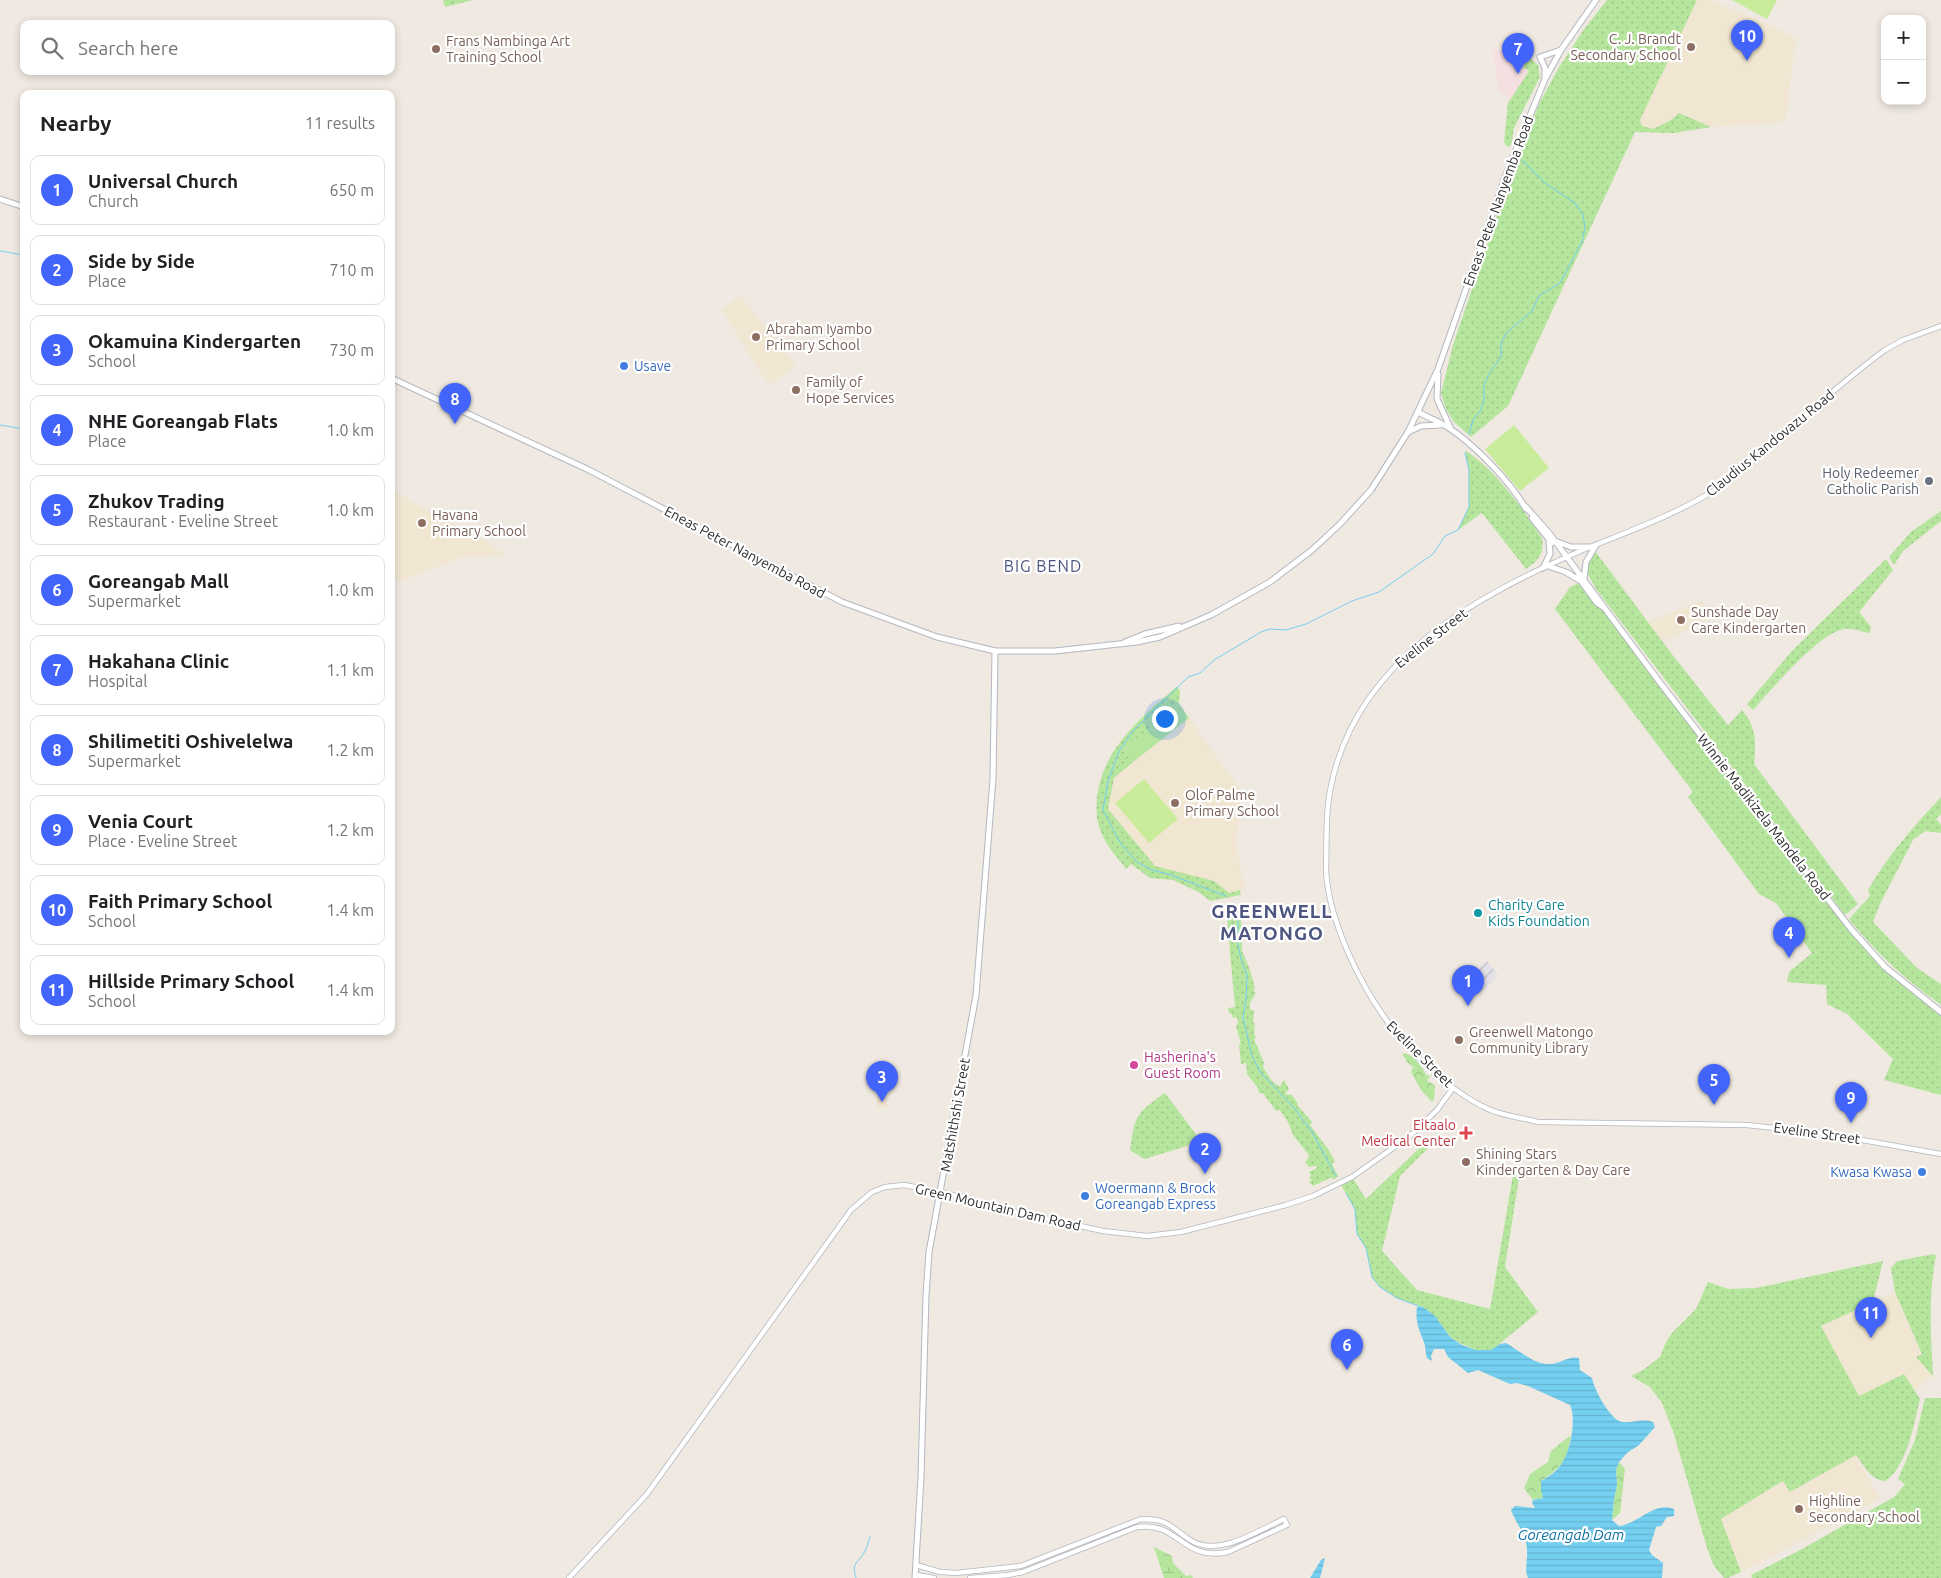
<!DOCTYPE html>
<html lang="en">
<head>
<meta charset="utf-8">
<style>
  :root { --surface:#fff; --page:#f2f2f2; --text:#202124; --muted:#757577; --line:#e0e0e0; --accent:#4264fb }
  body { margin:0; font-family:Ubuntu,sans-serif; background:var(--page); color:var(--text) }
  .controls { position:absolute; right:15px; top:15px; display:grid; overflow:hidden; border-radius:10px; box-shadow:0 2px 8px #0003 }
  .controls button { width:45px; height:45px; display:grid; place-items:center; padding:0; border:0; border-bottom:1px solid var(--line); background:var(--surface); color:var(--text); font:25px sans-serif }
  .you { position:absolute; left:1164px; top:718px; width:18px; height:18px; margin:-12px; border:4px solid #fff; border-radius:50%; background:#1a73e8; box-shadow:0 0 0 8px #1a73e833 }
  .badge { display:grid; place-items:center; width:32px; height:32px; border-radius:50%; background:var(--accent); color:#fff; font-size:16px; font-weight:700 }
  .pin { position:absolute; translate:-50% -41px; filter:drop-shadow(0 1px 2px #0008) }
  .pin::after { content:''; position:absolute; top:26px; width:18px; height:15px; background:inherit; clip-path:polygon(0 0,100% 0,50% 100%) }
  .list { margin:0; padding:0; list-style:none }
  h2 { display:flex; justify-content:space-between; align-items:center; height:65px; margin:0; padding:0 20px; font-size:21px }
  h2 small { font-size:16px; font-weight:400; color:var(--muted) }
  .list li { display:grid; grid-template-columns:32px 1fr auto; gap:15px; align-items:center; box-sizing:border-box; height:70px; margin:0 10px 10px; padding:0 10px; border:1px solid var(--line); border-radius:10px }
  .list b { display:block; font-size:19px; white-space:nowrap }
  .list p { margin:0; font-size:16px; white-space:nowrap; color:var(--muted) }
  .list em { font-size:16px; font-style:normal; color:var(--muted) }
  .icon { flex:none; width:28px; height:28px; fill:none; stroke:currentColor; stroke-width:2; stroke-linecap:round; stroke-linejoin:round }
  .map { position:relative; flex:none; width:1941px; height:1578px; overflow:hidden }
  .search { position:absolute; background:var(--surface); box-shadow:0 2px 8px #0003; left:20px; top:20px; width:375px; height:55px; display:flex; align-items:center; gap:12px; box-sizing:border-box; padding:0 18px; border-radius:10px; color:var(--muted); font-size:19px }
  .panel { position:absolute; background:var(--surface); box-shadow:0 2px 8px #0003; left:20px; top:90px; width:375px; height:945px; border-radius:10px }
  .map>svg:first-child { display:block }
  .industrial { fill:url(#industrial-furrows) }
  .education { fill:#f0e6d1 }
  .medical { fill:#f5dfe0 }
  .grass { fill:url(#grass-dots) }
  .forest { fill:url(#forest-crowns) }
  .wetland { fill:url(#wetland-marsh) }
  .garden { fill:#b6e59e }
  .pitch { fill:#c9ec9a }
  .water { fill:url(#water-rules) }
  .lines { fill:none; stroke-linecap:round; stroke-linejoin:round }
  .stream { stroke:#75cff0; stroke-width:1 }
  .tertiary-casing { stroke:#b4b7c1; stroke-width:6 }
  .secondary-casing { stroke:#b4b7c1; stroke-width:7 }
  .tertiary { stroke:#fff; stroke-width:4.5 }
  .secondary { stroke:#fff; stroke-width:5 }
  .education-dot { fill:#8d6e63; stroke:#fff; stroke-width:2 }
  .shop-dot { fill:#3f7fe0; stroke:#fff; stroke-width:2 }
  .worship-dot { fill:#6b7280; stroke:#fff; stroke-width:2 }
  .culture-dot { fill:#0f9aa8; stroke:#fff; stroke-width:2 }
  .hotel-dot { fill:#d1479c; stroke:#fff; stroke-width:2 }
  .health-dot { fill:#e0444e; stroke:#fff; stroke-width:2 }
  .labels { text-anchor:middle; dominant-baseline:central; stroke-width:4.5; stroke-linejoin:round; paint-order:stroke }
  .education-label { font-size:14px; fill:#785e54; stroke:#fff; text-anchor:start }
  .street-label { font-size:14px; fill:#2e2e2e; stroke:#fff }
  .shop-label { font-size:14px; fill:#366cbe; stroke:#fff; text-anchor:start }
  .worship-label { font-size:14px; fill:#5b616d; stroke:#fff; text-anchor:end }
  .culture-label { font-size:14px; fill:#0d838f; stroke:#fff; text-anchor:start }
  .hotel-label { font-size:14px; fill:#b23c85; stroke:#fff; text-anchor:start }
  .health-label { font-size:14px; fill:#be3a42; stroke:#fff; text-anchor:end }
  .water-label { font-size:15px; font-style:italic; fill:#0d6fa3; stroke:#fff }
  .quarter-label { font-size:16px; letter-spacing:1px; fill:#4d5680; stroke:#fff }
  .district-label { font-size:19px; font-weight:bold; letter-spacing:1px; fill:#4d5680; stroke:#fff }
</style>
</head>
<body>
<div class="map">
<svg width="1941" height="1578" viewBox="0 0 1941 1578">
  <defs>
    <pattern id="industrial-furrows" width="10" height="10" patternUnits="userSpaceOnUse" patternTransform="scale(1.25)"><rect width="10" height="10" fill="#e3e1e8"/><path d="M-1 1l2-2M0 10L10 0M9 11l2-2" fill="none" stroke="#c3c1c7"/></pattern>
    <pattern id="grass-dots" width="8" height="8" patternUnits="userSpaceOnUse" patternTransform="scale(1.25)"><rect width="8" height="8" fill="#b6e59e"/><path d="M2 2h.1M6 6h.1" fill="none" stroke="#9dc588" stroke-width="1.8" stroke-linecap="round"/></pattern>
    <pattern id="forest-crowns" width="20" height="18" patternUnits="userSpaceOnUse" patternTransform="scale(1.25)"><rect width="20" height="18" fill="#b6e59e"/><path d="M2 6a3 3 0 1 1 6 0M12 15a3 3 0 1 1 6 0" fill="none" stroke="#9dc588"/></pattern>
    <pattern id="wetland-marsh" width="20" height="14" patternUnits="userSpaceOnUse" patternTransform="scale(1.25)"><rect width="20" height="14" fill="#b6e59e"/><path d="M1 5h8M5 5V1M11 12h8M15 12V8" fill="none" stroke="#9dc588"/></pattern>
    <pattern id="water-rules" width="6" height="5" patternUnits="userSpaceOnUse" patternTransform="scale(1.25)"><rect width="6" height="5" fill="#75cff0"/><path d="M0 2.5h6" fill="none" stroke="#66b2ce"/></pattern>
  </defs>
  <rect width="100%" height="100%" fill="#efe9e1"/>
  <polygon class="industrial" points="1487,961 1498,975 1481,992 1467,979"/>
  <g class="education">
    <polygon points="1697,0 1710,0 1772,26 1796,39 1785,122 1711,127 1679,113 1671,120 1653,129 1642,126 1640,120"/>
    <polygon points="740,295 796,365 771,384 764,378 722,310"/>
    <polygon points="391,489 428,511 476,535 506,555 465,556 401,581 391,575"/>
    <polygon points="1700,601 1715,611 1712,618 1663,641 1648,622"/>
    <polygon points="1189,718 1244,795 1239,800 1243,806 1238,825 1236,845 1245,889 1229,893 1214,881 1155,867 1108,809 1114,778"/>
    <polygon points="877,1096 886,1097 888,1108 877,1107"/>
    <polygon points="1895,1292 1922,1355 1917,1357 1933,1376 1915,1390 1904,1374 1859,1396 1821,1326"/>
    <polygon points="1855,1455 1880,1499 1741,1572 1721,1519 1783,1481 1790,1492"/>
  </g>
  <polygon class="medical" points="1511,47 1535,61 1540,77 1532,89 1508,103 1506,92 1499,92 1493,51"/>
  <g class="grass">
    <polygon points="443,0 473,0 445,7"/>
    <polygon points="1607,0 1697,0 1640,120 1642,126 1653,129 1671,120 1679,113 1711,127 1674,133 1635,132 1508,406 1471,437 1454,422 1446,409 1441,393 1453,345 1511,174 1540,102 1558,69 1584,29"/>
    <path d="M1529,57L1538,65L1540,77L1514,128C1512,134 1514,142 1509,147L1506,145L1504,142L1508,103L1529,71L1523,67Z"/>
    <path d="M1465,450C1497,472 1521,506 1542,538C1545,553 1538,561 1526,569L1482,513L1458,530L1469,507V470Z"/>
    <polygon points="1941,511 1941,521 1903,551 1894,565 1889,557 1911,532"/>
    <path d="M1595,551L1671,653L1728,725L1742,710C1757,728 1756,741 1754,764L1858,904L1845,915L1596,589L1587,572L1591,556Z"/>
    <path d="M1886,559L1893,570L1859,612L1871,627L1870,633C1863,632 1851,628 1844,629C1820,632 1770,691 1753,710L1747,704L1793,650Z"/>
    <polygon points="1581,582 1603,608 1735,780 1885,967 1941,1012 1941,1095 1884,1080 1893,1059 1847,1014 1827,1004 1826,985 1787,982 1789,972 1812,953 1776,903 1759,894 1688,797 1693,792 1555,609 1570,587"/>
    <path d="M1176,687L1180,690L1179,704L1123,750L1133,762L1114,778L1108,809L1155,866L1214,881L1229,893L1240,890L1241,895L1210,901L1200,893L1173,880L1150,878L1131,864L1126,869C1118,858 1107,847 1102,834C1096,822 1096,810 1097,797C1103,748 1141,718 1176,687Z"/>
    <path d="M1941,797V814L1936,819L1941,825V833L1925,831L1913,840L1880,904L1873,922L1917,968L1941,984V1005C1907,981 1875,952 1849,919L1870,896L1868,890C1888,855 1914,826 1941,797Z"/>
    <path d="M1238,905L1241,915L1242,951L1249,967L1255,988L1253,991L1256,993L1250,1003V1009L1254,1011L1253,1023H1255L1254,1033L1256,1038L1254,1039L1264,1063L1263,1067C1268,1075 1271,1083 1280,1086L1284,1080L1289,1089L1285,1094L1292,1095L1298,1104L1297,1105L1312,1122L1310,1125L1328,1149L1335,1161L1332,1164L1338,1176L1335,1179L1330,1178L1313,1186L1309,1182L1312,1180L1309,1178L1311,1175L1309,1172L1317,1168L1316,1166L1309,1167L1305,1162L1309,1157L1308,1154L1293,1135L1288,1122L1280,1110L1276,1111L1263,1093H1259L1258,1088L1247,1074L1246,1063L1241,1064L1239,1045L1241,1044L1236,1026L1238,1023L1237,1017L1233,1018L1232,1014L1229,1013L1228,1008L1235,1007L1226,908Z"/>
    <path d="M1165,1093L1198,1137L1187,1146L1144,1159L1130,1150C1135,1115 1136,1113 1165,1093Z"/>
    <polygon points="1432,1136 1430,1146 1400,1176 1382,1251 1417,1290 1490,1309 1514,1169 1530,1170 1519,1178 1505,1267 1538,1312 1492,1350 1476,1350 1462,1344 1450,1337 1435,1316 1423,1307 1397,1298 1380,1287 1372,1277 1366,1248 1357,1234 1355,1209 1340,1183 1352,1177 1366,1199"/>
    <path d="M1934,1254L1936,1256C1928,1295 1931,1336 1933,1376L1916,1357L1922,1354L1895,1292L1891,1268L1897,1261Z"/>
    <path d="M1883,1261L1873,1302L1821,1326L1859,1396L1904,1374L1920,1399C1914,1423 1907,1468 1885,1481C1870,1480 1864,1465 1856,1455L1790,1492L1783,1481L1721,1519L1741,1572L1728,1578H1724L1714,1566L1707,1548L1673,1431L1662,1403L1650,1387L1631,1376L1643,1370L1660,1357L1666,1342L1672,1333L1696,1309L1708,1282L1728,1289L1756,1288Z"/>
    <polygon points="1925,1398 1941,1398 1941,1578 1752,1578 1751,1575 1802,1549 1894,1497 1905,1484 1898,1479 1915,1440"/>
  </g>
  <g class="forest">
    <path d="M1405,1053C1414,1056 1423,1067 1426,1075L1431,1076L1427,1080L1435,1086L1434,1099L1432,1102L1421,1090L1411,1072L1413,1067L1406,1061L1405,1058L1402,1055Z"/>
    <path d="M1571,1435C1566,1462 1564,1465 1541,1481L1543,1498L1533,1500L1524,1488L1530,1474L1548,1462L1551,1451Z"/>
    <polygon points="1619,1462 1625,1469 1620,1513 1612,1520 1614,1499 1617,1485 1616,1470"/>
  </g>
  <polygon class="wetland" points="1154,1547 1172,1556 1173,1563 1186,1576 1191,1575 1193,1578 1164,1578"/>
  <polygon class="garden" points="1179,704 1189,718 1133,762 1123,750"/>
  <g class="pitch">
    <polygon points="1732,0 1777,0 1767,19"/>
    <polygon points="1514,425 1549,468 1520,491 1485,449"/>
    <polygon points="1144,779 1178,819 1149,843 1115,803"/>
  </g>
  <g class="water">
    <path d="M1417,1307H1423L1435,1316L1450,1337L1462,1345L1476,1350H1491L1500,1344L1506,1343C1518,1350 1534,1364 1548,1364C1559,1365 1569,1355 1579,1358L1580,1370L1592,1378C1594,1389 1610,1420 1622,1422C1633,1423 1643,1418 1653,1422L1655,1427L1639,1445L1627,1453L1619,1462L1616,1470L1617,1485L1614,1499L1612,1520L1619,1526C1637,1525 1654,1501 1674,1509V1516L1667,1517L1661,1526L1656,1527L1649,1550L1652,1555L1663,1563L1662,1578H1528C1524,1570 1528,1559 1527,1550C1526,1533 1517,1526 1511,1510L1515,1506L1535,1508L1532,1503L1533,1500L1543,1498L1541,1490V1481C1548,1477 1556,1472 1560,1466C1570,1454 1577,1420 1570,1405L1528,1386L1517,1383L1510,1384L1478,1370L1468,1373L1448,1357L1444,1349H1434L1431,1356L1432,1361L1427,1358C1425,1353 1426,1347 1424,1342C1419,1330 1415,1321 1417,1307Z"/>
    <polygon points="1325,1558 1320,1578 1310,1578 1321,1560"/>
  </g>
  <g class="lines">
    <g class="stream">
      <polyline points="0,251 24,255"/>
      <polyline points="0,425 24,429"/>
      <polyline points="1469,434 1473,420 1480,411 1484,400 1484,385 1490,372 1501,357 1501,343 1507,332 1532,311 1539,296 1560,283 1582,242 1585,228 1583,215 1575,203 1545,183 1522,160"/>
      <polyline points="1226,896 1171,875 1152,870 1137,862 1121,844 1103,810 1108,781 1119,751 1132,732 1188,677 1200,673 1214,660 1261,632 1270,629 1286,630 1306,624 1352,601 1379,592 1433,554 1445,536 1458,530 1469,507 1469,470 1465,453"/>
      <polyline points="1235,906 1238,915 1238,945 1241,959 1247,975 1246,1000 1243,1017 1252,1056 1261,1073 1295,1109 1312,1132 1336,1176"/>
      <polyline points="1346,1193 1355,1209 1357,1234 1366,1248 1372,1277 1380,1287 1397,1298 1421,1307"/>
      <path d="M856,1578C851,1563 857,1564 864,1553C867,1548 868,1542 870,1537"/>
    </g>
    <g class="tertiary-casing">
      <g id="tertiary">
        <path d="M1941,326L1903,340L1885,350C1844,380 1807,414 1769,447C1752,461 1735,479 1715,490C1673,516 1624,533 1578,552C1472,598 1356,662 1331,786C1325,814 1327,843 1326,871C1329,920 1358,981 1387,1021C1408,1052 1452,1092 1486,1108C1502,1116 1520,1117 1538,1122L1747,1125L1823,1133L1941,1154"/>
        <path d="M916,1565L940,1572L956,1573L1021,1566L1141,1519C1169,1519 1169,1526 1190,1540C1218,1558 1257,1531 1284,1519L1287,1525L1228,1552C1182,1562 1179,1521 1137,1527L1023,1572L1008,1575L970,1578"/>
        <polyline points="916,1575 934,1578"/>
        <polyline points="569,1578 647,1494 851,1210 872,1192 885,1187 904,1185 941,1192 1003,1209 1103,1231 1147,1236 1181,1232 1286,1205 1313,1196 1352,1177 1410,1136 1437,1110 1453,1088"/>
      </g>
    </g>
    <g class="secondary-casing">
      <g id="secondary">
        <polyline points="1545,78 1545,68 1540,57 1561,50"/>
        <polyline points="0,199 24,207"/>
        <polyline points="1438,374 1437,399 1450,427"/>
        <polyline points="391,378 589,470 842,602 937,637 995,651 1055,651 1137,642 1160,637 1211,615 1270,582 1312,550 1340,524 1371,490 1408,432 1438,369 1507,172 1545,79 1561,50 1596,0"/>
        <path d="M1418,412C1427,417 1437,421 1446,426C1473,443 1510,481 1526,509"/>
        <polyline points="1408,432 1421,426 1440,425"/>
        <polyline points="1525,506 1549,533 1661,684 1851,929 1885,967 1941,1012"/>
        <polyline points="1532,518 1552,543"/>
        <polyline points="1555,541 1571,547 1590,547"/>
        <polyline points="1548,566 1566,572 1579,580"/>
        <polyline points="1543,568 1550,554 1549,541"/>
        <polyline points="1578,577 1597,603 1603,607"/>
        <polyline points="1584,579 1586,562 1596,545"/>
        <polyline points="1125,642 1145,634 1179,626"/>
        <polyline points="915,1578 921,1477 926,1295 929,1252 976,995 993,779 995,651"/>
      </g>
    </g>
    <use href="#tertiary" class="tertiary"/>
    <use href="#secondary" class="secondary"/>
  </g>
  <g class="education-dot">
    <circle cx="1691" cy="47" r="5"/>
    <circle cx="436" cy="49" r="5"/>
    <circle cx="756" cy="337" r="5"/>
    <circle cx="796" cy="390" r="5"/>
    <circle cx="422" cy="523" r="5"/>
    <circle cx="1681" cy="620" r="5"/>
    <circle cx="1175" cy="803" r="5"/>
    <circle cx="1459" cy="1040" r="5"/>
    <circle cx="1466" cy="1162" r="5"/>
    <circle cx="1799" cy="1509" r="5"/>
  </g>
  <g class="shop-dot">
    <circle cx="624" cy="366" r="5"/>
    <circle cx="1922" cy="1172" r="5"/>
    <circle cx="1085" cy="1196" r="5"/>
  </g>
  <circle class="worship-dot" cx="1929" cy="481" r="5"/>
  <circle class="culture-dot" cx="1478" cy="913" r="5"/>
  <circle class="hotel-dot" cx="1134" cy="1065" r="5"/>
  <path class="health-dot" d="M1463.5 1125.5h5v5h5v5h-5v5h-5v-5h-5v-5h5z"/>
  <g class="labels">
    <g class="education-label">
      <text x="1681" y="39" text-anchor="end">C. J. Brandt<tspan x="1681" dy="16">Secondary School</tspan></text>
      <text x="446" y="41">Frans Nambinga Art<tspan x="446" dy="16">Training School</tspan></text>
      <text x="766" y="329">Abraham Iyambo<tspan x="766" dy="16">Primary School</tspan></text>
      <text x="806" y="382">Family of<tspan x="806" dy="16">Hope Services</tspan></text>
      <text x="432" y="515">Havana<tspan x="432" dy="16">Primary School</tspan></text>
      <text x="1691" y="612">Sunshade Day<tspan x="1691" dy="16">Care Kindergarten</tspan></text>
      <text x="1185" y="795">Olof Palme<tspan x="1185" dy="16">Primary School</tspan></text>
      <text x="1469" y="1032">Greenwell Matongo<tspan x="1469" dy="16">Community Library</tspan></text>
      <text x="1476" y="1154">Shining Stars<tspan x="1476" dy="16">Kindergarten &amp; Day Care</tspan></text>
      <text x="1809" y="1501">Highline<tspan x="1809" dy="16">Secondary School</tspan></text>
    </g>
    <g class="street-label">
      <text transform="translate(1498 201) rotate(-70)">Eneas Peter Nanyemba Road</text>
      <text transform="translate(1770 443) rotate(-39)">Claudius Kandovazu Road</text>
      <text transform="translate(745 552) rotate(28)">Eneas Peter Nanyemba Road</text>
      <text transform="translate(1431 638) rotate(-38)">Eveline Street</text>
      <text transform="translate(1764 817) rotate(52)">Winnie Madikizela Mandela Road</text>
      <text transform="translate(1420 1054) rotate(45)">Eveline Street</text>
      <text transform="translate(955 1115) rotate(-80)">Matshithshi Street</text>
      <text transform="translate(1817 1133) rotate(8)">Eveline Street</text>
      <text transform="translate(998 1207) rotate(13)">Green Mountain Dam Road</text>
    </g>
    <g class="shop-label">
      <text x="634" y="366">Usave</text>
      <text x="1912" y="1172" text-anchor="end">Kwasa Kwasa</text>
      <text x="1095" y="1188">Woermann &amp; Brock<tspan x="1095" dy="16">Goreangab Express</tspan></text>
    </g>
    <g class="worship-label">
      <text x="1919" y="473">Holy Redeemer<tspan x="1919" dy="16">Catholic Parish</tspan></text>
    </g>
    <g class="culture-label">
      <text x="1488" y="905">Charity Care<tspan x="1488" dy="16">Kids Foundation</tspan></text>
    </g>
    <g class="hotel-label">
      <text x="1144" y="1057">Hasherina's<tspan x="1144" dy="16">Guest Room</tspan></text>
    </g>
    <g class="health-label">
      <text x="1456" y="1125">Eitaalo<tspan x="1456" dy="16">Medical Center</tspan></text>
    </g>
    <g class="water-label">
      <text x="1571" y="1534">Goreangab Dam</text>
    </g>
    <g class="quarter-label">
      <text x="1043" y="566">BIG BEND</text>
    </g>
    <g class="district-label">
      <text x="1272" y="911">GREENWELL<tspan x="1272" dy="22">MATONGO</tspan></text>
    </g>
  </g>
</svg>
<div class="controls">
<button>+</button>
<button>−</button>
</div>
<div class="you"></div>
<div class="pin badge" style="left:1468px;top:1006px">1</div>
<div class="pin badge" style="left:1205px;top:1174px">2</div>
<div class="pin badge" style="left:882px;top:1102px">3</div>
<div class="pin badge" style="left:1789px;top:958px">4</div>
<div class="pin badge" style="left:1714px;top:1105px">5</div>
<div class="pin badge" style="left:1347px;top:1370px">6</div>
<div class="pin badge" style="left:1518px;top:74px">7</div>
<div class="pin badge" style="left:455px;top:424px">8</div>
<div class="pin badge" style="left:1851px;top:1123px">9</div>
<div class="pin badge" style="left:1747px;top:61px">10</div>
<div class="pin badge" style="left:1871px;top:1338px">11</div>
<div class="search"><svg class="icon" aria-label="search" viewBox="0 0 24 24"><circle cx="10" cy="10" r="6"/><path d="M15 15l6 6"/></svg>Search here</div>
<section class="panel">
<h2>Nearby<small>11 results</small></h2>
<ul class="list">
<li><span class="badge">1</span><div><b>Universal Church</b><p>Church</p></div><em>650 m</em></li>
<li><span class="badge">2</span><div><b>Side by Side</b><p>Place</p></div><em>710 m</em></li>
<li><span class="badge">3</span><div><b>Okamuina Kindergarten</b><p>School</p></div><em>730 m</em></li>
<li><span class="badge">4</span><div><b>NHE Goreangab Flats</b><p>Place</p></div><em>1.0 km</em></li>
<li><span class="badge">5</span><div><b>Zhukov Trading</b><p>Restaurant · Eveline Street</p></div><em>1.0 km</em></li>
<li><span class="badge">6</span><div><b>Goreangab Mall</b><p>Supermarket</p></div><em>1.0 km</em></li>
<li><span class="badge">7</span><div><b>Hakahana Clinic</b><p>Hospital</p></div><em>1.1 km</em></li>
<li><span class="badge">8</span><div><b>Shilimetiti Oshivelelwa</b><p>Supermarket</p></div><em>1.2 km</em></li>
<li><span class="badge">9</span><div><b>Venia Court</b><p>Place · Eveline Street</p></div><em>1.2 km</em></li>
<li><span class="badge">10</span><div><b>Faith Primary School</b><p>School</p></div><em>1.4 km</em></li>
<li><span class="badge">11</span><div><b>Hillside Primary School</b><p>School</p></div><em>1.4 km</em></li>
</ul>
</section>
</div>
</body>
</html>
